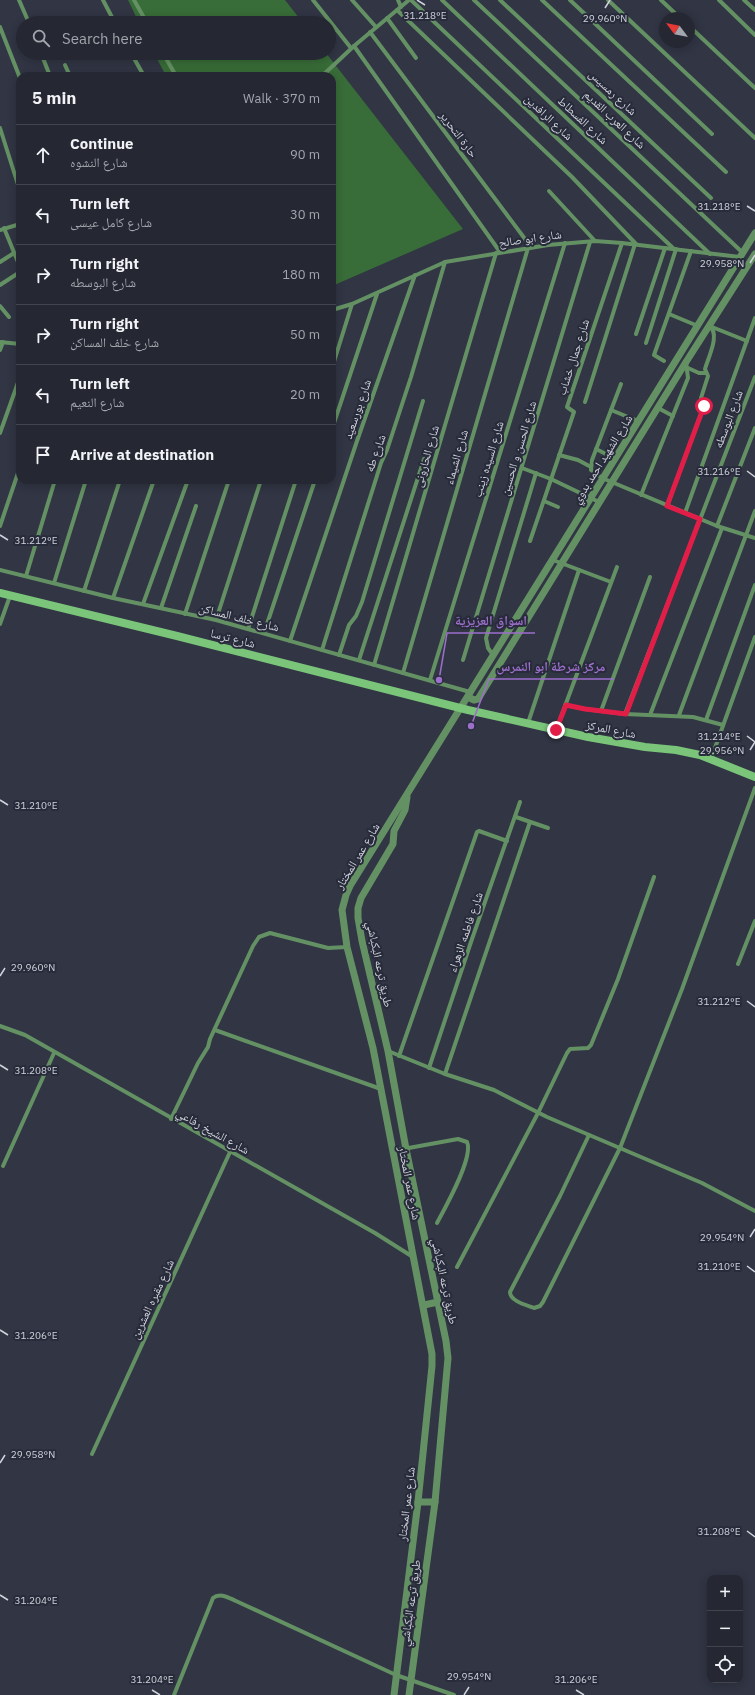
<!DOCTYPE html>
<html lang="en">
<head>
<meta charset="utf-8">
<style>
  :root { --surface:#252833; --page:#2d303b; --text:#f1f3f6; --muted:#a3a6ac; --line:#42444e }
  body { margin:0; font-family:"IBM Plex Sans","Noto Naskh Arabic",sans-serif; background:var(--page); color:var(--text) }
  .controls { position:absolute; right:12px; bottom:12px; display:grid; overflow:hidden; border-radius:8px; box-shadow:0 2px 10px #0003 }
  .controls button { width:36px; height:36px; display:grid; place-items:center; padding:0; border:0; border-bottom:1px solid var(--line); background:var(--surface); color:var(--text); font:20px sans-serif }
  .compass { position:absolute; left:659px; top:12px; width:36px; height:36px; border-radius:50%; background:var(--surface); box-shadow:0 2px 10px #0003; rotate:302deg }
  .stop { position:absolute; width:12px; height:12px; margin:-9px; border:3px solid #e11d48; border-radius:50%; background:#fff }
  .stop.end { background:#e11d48; border-color:#fff; box-shadow:0 1px 4px #0008 }
  .list { margin:0; padding:0; list-style:none }
  h2 { display:flex; justify-content:space-between; align-items:center; height:52px; margin:0; padding:0 16px; font-size:17px }
  h2 small { font-size:13px; font-weight:400; color:var(--muted) }
  .list li { display:grid; grid-template-columns:26px 1fr auto; gap:12px; align-items:center; box-sizing:border-box; height:60px; padding:0 16px; border-top:1px solid var(--line) }
  .list b { display:block; font-size:15px; white-space:nowrap }
  .list p { margin:0; font-size:13px; white-space:nowrap; color:var(--muted) }
  .list em { font-size:13px; font-style:normal; color:var(--muted) }
  .icon { flex:none; width:22px; height:22px; fill:none; stroke:currentColor; stroke-width:2; stroke-linecap:round; stroke-linejoin:round }
  .map { position:relative; flex:none; width:755px; height:1695px; overflow:hidden }
  .search { position:absolute; background:var(--surface); box-shadow:0 2px 10px #0003; left:16px; top:16px; width:320px; height:44px; display:flex; align-items:center; gap:10px; box-sizing:border-box; padding:0 14px; border-radius:22px; color:var(--muted); font-size:15px }
  .panel { position:absolute; background:var(--surface); box-shadow:0 2px 10px #0003; left:16px; top:72px; width:320px; height:412px; border-radius:12px }
  .map>svg:first-child { display:block }
  .green { fill:#386c38 }
  .lines { fill:none; stroke-linecap:round; stroke-linejoin:round }
  .minor { stroke:#649163; stroke-width:4 }
  .tertiary { stroke:#649163; stroke-width:7 }
  .secondary { stroke:#7ac57a; stroke-width:8 }
  .route { stroke:#e11d48; stroke-width:5 }
  .ticks { fill:none; stroke:#d0d2dc; stroke-width:1.5 }
  .labels { text-anchor:middle; dominant-baseline:central; stroke-width:4; stroke-linejoin:round; paint-order:stroke }
  .street-label { font-size:12px; fill:#d0d2dc; stroke:#272b3a }
  .ticks-label { font-size:10px; text-anchor:middle; fill:#d0d2dc; stroke:#272b3a; stroke-width:4; stroke-linejoin:round; paint-order:stroke }
  .leader { fill:none; stroke:#9d6ecb; stroke-width:1.5 }
  .callout-dot { fill:#9d6ecb; stroke:#272b3a; stroke-width:1.5 }
  .callout-label { font-size:13px; text-anchor:middle; font-weight:bold; fill:#9d6ecb; stroke:#272b3a; stroke-width:4; stroke-linejoin:round; paint-order:stroke }
</style>
</head>
<body>
<div class="map">
<svg width="755" height="1695" viewBox="0 0 755 1695">
  <rect width="100%" height="100%" fill="#313544"/>
  <g class="green">
    <polygon points="128,0 285,0 303,23 139,23"/>
    <polygon points="154,53 326,53 463,229 332,286 332,76 166,76"/>
  </g>
  <g class="lines">
    <g class="minor">
      <polyline points="19,0 29,23"/>
      <polyline points="103,0 115,23"/>
      <polyline points="134,0 147,23"/>
      <polyline points="313,0 351,48"/>
      <polyline points="352,0 376,27"/>
      <polyline points="398,0 401,7"/>
      <polyline points="411,0 674,249"/>
      <polyline points="442,0 710,254"/>
      <polyline points="474,0 743,253"/>
      <polyline points="500,0 711,198"/>
      <polyline points="542,0 726,172"/>
      <polyline points="570,0 712,134"/>
      <polyline points="608,0 755,138"/>
      <polyline points="661,0 680,18"/>
      <polyline points="719,0 755,35"/>
      <polyline points="744,0 755,10"/>
      <polyline points="397,10 572,177 636,244"/>
      <polyline points="387,18 416,58"/>
      <polyline points="689,26 755,88"/>
      <polyline points="0,27 20,78"/>
      <polyline points="370,32 531,247"/>
      <polyline points="354,46 500,252"/>
      <polyline points="41,53 50,76"/>
      <polyline points="131,53 144,76"/>
      <polyline points="163,53 176,76"/>
      <polyline points="65,65 70,76"/>
      <polyline points="322,76 354,46 409,0"/>
      <polyline points="0,128 20,191"/>
      <polyline points="549,191 595,241"/>
      <polyline points="4,228 20,267"/>
      <polyline points="0,230 20,224"/>
      <polyline points="0,262 14,253"/>
      <polyline points="0,285 20,272"/>
      <polyline points="0,306 9,317"/>
      <polyline points="332,310 352,304 445,262 548,245 595,241 622,243 740,257"/>
      <polyline points="669,314 698,326"/>
      <polyline points="712,327 747,341"/>
      <polyline points="636,334 665,248"/>
      <polyline points="0,342 20,344"/>
      <polyline points="646,343 676,249"/>
      <polyline points="0,350 3,342"/>
      <polyline points="664,361 654,355 691,251"/>
      <polyline points="332,368 352,304"/>
      <polyline points="688,368 699,373 706,373"/>
      <polyline points="621,384 592,460 591,470 602,478 717,526 755,538"/>
      <polyline points="585,402 635,244"/>
      <polyline points="658,408 673,416"/>
      <polyline points="611,410 638,421"/>
      <polyline points="332,429 377,294"/>
      <polyline points="0,433 20,377"/>
      <polyline points="596,449 606,454"/>
      <polyline points="559,455 578,460 591,467"/>
      <polyline points="522,468 551,479 599,502"/>
      <polyline points="641,495 688,378 686,362"/>
      <polyline points="544,501 558,507"/>
      <path d="M667,506L704,406L701,398L708,376L705,369C708,358 721,333 709,326"/>
      <polyline points="685,513 755,318"/>
      <polyline points="0,526 20,467"/>
      <polyline points="717,526 755,428"/>
      <polyline points="530,541 574,412 567,407 622,243"/>
      <polyline points="553,560 611,582"/>
      <polyline points="0,570 113,598 216,620 470,692"/>
      <polyline points="26,576 55,480"/>
      <polyline points="54,583 86,480"/>
      <polyline points="84,591 120,480"/>
      <polyline points="113,598 154,480"/>
      <polyline points="143,604 188,480"/>
      <polyline points="161,608 196,506"/>
      <polyline points="185,614 229,480"/>
      <polyline points="216,620 261,480"/>
      <polyline points="0,624 10,596"/>
      <polyline points="248,629 296,480"/>
      <polyline points="264,633 315,480"/>
      <polyline points="290,641 357,441 415,275"/>
      <polyline points="322,650 381,463 387,450 411,377 445,262"/>
      <polyline points="339,655 349,625 356,616 362,602 423,401"/>
      <polyline points="493,655 488,648 486,638 536,473"/>
      <polyline points="359,660 424,459"/>
      <polyline points="463,660 590,242"/>
      <polyline points="374,665 496,253"/>
      <polyline points="403,673 528,248"/>
      <polyline points="430,680 565,243"/>
      <polyline points="565,705 585,709 625,714 693,717 723,725"/>
      <polyline points="601,711 650,577"/>
      <polyline points="625,714 755,377"/>
      <polyline points="650,715 722,528"/>
      <polyline points="679,715 755,511"/>
      <polyline points="706,720 755,585"/>
      <polyline points="528,723 579,570"/>
      <polyline points="556,730 617,567"/>
      <polyline points="711,759 755,637"/>
      <polyline points="516,817 548,828"/>
      <polyline points="738,964 755,921"/>
      <polyline points="0,1026 25,1035 375,1233 413,1257"/>
      <polyline points="215,1030 381,1089"/>
      <polyline points="388,1051 445,1074 494,1090 547,1117 702,1183 755,1211"/>
      <polyline points="399,1056 477,832 479,831 507,841"/>
      <polyline points="429,1068 472,939 520,802"/>
      <polyline points="445,1074 530,822"/>
      <polyline points="171,1119 198,1063 208,1047 210,1039 253,946 259,937 270,933 328,948 347,947"/>
      <path d="M589,1135L560,1196L510,1292C510,1301 526,1305 534,1308L540,1306L543,1302L620,1148L682,989L755,788"/>
      <path d="M392,1151L458,1139L467,1142C474,1157 445,1208 437,1223"/>
      <polyline points="3,1166 54,1053"/>
      <polyline points="457,1267 538,1113 567,1053 570,1049 588,1048 591,1045 618,979 654,877"/>
      <polyline points="92,1454 230,1152"/>
      <path d="M174,1695L213,1598C220,1592 229,1598 236,1601L396,1675L454,1695"/>
    </g>
    <g class="tertiary">
      <polyline points="468,697 474,700 478,699 686,362 755,254"/>
      <polyline points="407,797 405,810 394,831 393,844 361,898 358,908 358,918 362,941 388,1051 406,1149 446,1341 448,1358 435,1502 409,1695"/>
      <polyline points="424,1305 438,1302"/>
      <polyline points="418,1502 435,1502"/>
      <polyline points="394,1695 418,1502 432,1366 432,1354 373,1048 347,947 342,910 346,895 350,886 755,233"/>
    </g>
    <polyline class="secondary" points="0,593 177,636 468,710 588,737 645,747 676,750 700,755 755,777"/>
  </g>
  <g class="lines">
    <polyline class="route" points="556,730 566,705 585,709 626,714 700,519 667,506 704,406"/>
  </g>
  <path class="ticks" d="M417,0L425,5M605,8L610,0M747,206L755,211M750,263L755,255M747,471L755,477M0,535L8,540M747,736L755,742M750,750L755,742M0,800L8,805M0,976L5,968M747,1001L755,1007M0,1065L8,1070M750,1237L755,1229M747,1266L755,1272M0,1330L8,1335M0,1463L5,1455M747,1531L755,1537M0,1595L8,1600M152,1690L160,1695M576,1690L584,1695M464,1695L469,1687"/>
  <g class="labels">
    <g class="street-label">
      <text transform="translate(613 92) rotate(43)">شارع رمسيس</text>
      <text transform="translate(549 117) rotate(43)">شارع الرافدين</text>
      <text transform="translate(615 119) rotate(43)">شارع العرب القديم</text>
      <text transform="translate(583 120) rotate(43)">شارع الفسطاط</text>
      <text transform="translate(459 134) rotate(53)">حارة التحرير</text>
      <text transform="translate(530 238) rotate(-8)">شارع ابو صالح</text>
      <text transform="translate(573 357) rotate(-72)">شارع جمال خشاب</text>
      <text transform="translate(357 409) rotate(-71)">شارع بورسعيد</text>
      <text transform="translate(728 419) rotate(-69)">شارع البوسطه</text>
      <text transform="translate(518 448) rotate(-73)">شارع الحسن و الحسين</text>
      <text transform="translate(375 453) rotate(-70)">شارع طه</text>
      <text transform="translate(426 456) rotate(-74)">شارع الحارونى</text>
      <text transform="translate(456 457) rotate(-74)">شارع الشيماء</text>
      <text transform="translate(488 459) rotate(-73)">شارع السيده زينب</text>
      <text transform="translate(602 459) rotate(-58)">شارع الشهيد احمد بدوي</text>
      <text transform="translate(239 617) rotate(14)">شارع خلف المساكن</text>
      <text transform="translate(233 638) rotate(14)">شارع ترسا</text>
      <text transform="translate(611 729) rotate(11)">شارع المركز</text>
      <text transform="translate(357 856) rotate(-59)">شارع عمر المختار</text>
      <text transform="translate(465 932) rotate(-71)">شارع فاطمه الزهراء</text>
      <text transform="translate(380 964) rotate(78)">طريق ترعه البكباشي</text>
      <text transform="translate(213 1131) rotate(29)">شارع الشيخ رفاعي</text>
      <text transform="translate(410 1183) rotate(79)">شارع عمر المختار</text>
      <text transform="translate(445 1281) rotate(78)">طريق ترعه البكباشي</text>
      <text transform="translate(152 1299) rotate(-65)">شارع مقبره العشرين</text>
      <text transform="translate(406 1504) rotate(-83)">شارع عمر المختار</text>
      <text transform="translate(410 1603) rotate(-82)">طريق ترعه البكباشي</text>
    </g>
  </g>
  <g class="ticks-label">
    <text x="425" y="19">31.218°E</text>
    <text x="605" y="22">29.960°N</text>
    <text x="719" y="210">31.218°E</text>
    <text x="722" y="267">29.958°N</text>
    <text x="719" y="475">31.216°E</text>
    <text x="36" y="544">31.212°E</text>
    <text x="719" y="740">31.214°E</text>
    <text x="722" y="754">29.956°N</text>
    <text x="36" y="809">31.210°E</text>
    <text x="33" y="971">29.960°N</text>
    <text x="719" y="1005">31.212°E</text>
    <text x="36" y="1074">31.208°E</text>
    <text x="722" y="1241">29.954°N</text>
    <text x="719" y="1270">31.210°E</text>
    <text x="36" y="1339">31.206°E</text>
    <text x="33" y="1458">29.958°N</text>
    <text x="719" y="1535">31.208°E</text>
    <text x="36" y="1604">31.204°E</text>
    <text x="469" y="1680">29.954°N</text>
    <text x="152" y="1683">31.204°E</text>
    <text x="576" y="1683">31.206°E</text>
  </g>
  <path class="leader" d="M439 680L447 633H535M471 726L489 679H614"/>
  <g class="callout-dot">
    <circle cx="439" cy="680" r="4"/>
    <circle cx="471" cy="726" r="4"/>
  </g>
  <g class="callout-label">
    <text x="491" y="625">اسواق العزيزية</text>
    <text x="551" y="671">مركز شرطة ابو النمرس</text>
  </g>
</svg>
<div class="controls">
<button>+</button>
<button>−</button>
<button><svg class="icon" aria-label="locate" viewBox="0 0 24 24"><circle cx="12" cy="12" r="6"/><path d="M12 2v4M12 18v4M2 12h4M18 12h4"/></svg></button>
</div>
<svg class="compass" viewBox="-18 -18 36 36"><path d="M0-13l5 13h-10z" fill="#e53935"/><path d="M0 13l5-13h-10z" fill="#a3a6ac"/></svg>
<div class="stop" style="left:704px;top:406px"></div>
<div class="stop end" style="left:556px;top:730px"></div>
<div class="search"><svg class="icon" aria-label="search" viewBox="0 0 24 24"><circle cx="10" cy="10" r="6"/><path d="M15 15l6 6"/></svg>Search here</div>
<section class="panel">
<h2>5 min<small>Walk · 370 m</small></h2>
<ul class="list">
<li><svg class="icon" aria-label="ahead" viewBox="0 0 24 24"><path d="M12 20V5M6 11l6-6 6 6"/></svg><div><b>Continue</b><p>شارع النشوه</p></div><em>90 m</em></li>
<li><svg class="icon" aria-label="left" viewBox="0 0 24 24"><path d="M17 20v-9H6M10 6l-5 5 5 5"/></svg><div><b>Turn left</b><p>شارع كامل عيسى</p></div><em>30 m</em></li>
<li><svg class="icon" aria-label="right" viewBox="0 0 24 24"><path d="M7 20v-9h11M14 6l5 5-5 5"/></svg><div><b>Turn right</b><p>شارع البوسطه</p></div><em>180 m</em></li>
<li><svg class="icon" aria-label="right" viewBox="0 0 24 24"><path d="M7 20v-9h11M14 6l5 5-5 5"/></svg><div><b>Turn right</b><p>شارع خلف المساكن</p></div><em>50 m</em></li>
<li><svg class="icon" aria-label="left" viewBox="0 0 24 24"><path d="M17 20v-9H6M10 6l-5 5 5 5"/></svg><div><b>Turn left</b><p>شارع النعيم</p></div><em>20 m</em></li>
<li><svg class="icon" aria-label="arrive" viewBox="0 0 24 24"><path d="M6 21V4h12l-3 4 3 4H6"/></svg><div><b>Arrive at destination</b></div></li>
</ul>
</section>
</div>
</body>
</html>
